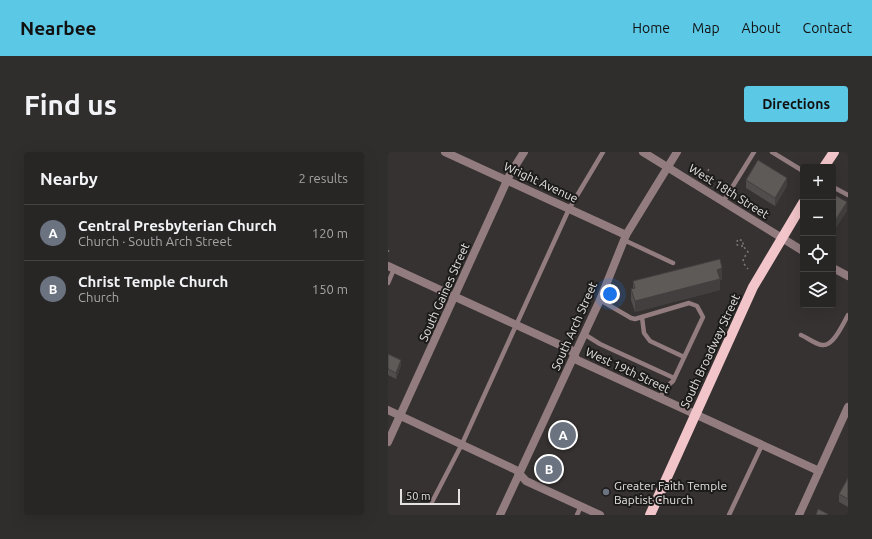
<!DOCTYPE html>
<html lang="en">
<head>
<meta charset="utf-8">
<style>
  :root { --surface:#282625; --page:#302e2d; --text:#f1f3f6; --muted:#a5a5a7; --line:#444342; --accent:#5bc8e6 }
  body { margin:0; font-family:Ubuntu,sans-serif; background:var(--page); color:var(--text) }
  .controls { position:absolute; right:12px; top:12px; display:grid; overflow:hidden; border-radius:4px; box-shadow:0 4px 16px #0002 }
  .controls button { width:36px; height:36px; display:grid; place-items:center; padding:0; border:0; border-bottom:1px solid var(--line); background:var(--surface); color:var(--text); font:20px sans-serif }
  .scale { position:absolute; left:12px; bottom:10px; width:60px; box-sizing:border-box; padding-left:4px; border:2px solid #e4e2e1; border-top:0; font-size:11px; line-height:14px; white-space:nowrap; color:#e4e2e1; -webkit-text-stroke:3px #1c1b1a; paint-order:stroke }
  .you { position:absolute; left:222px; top:142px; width:14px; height:14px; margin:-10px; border:3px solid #fff; border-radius:50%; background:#1a73e8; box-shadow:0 0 0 6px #1a73e833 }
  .badge { display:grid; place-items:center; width:26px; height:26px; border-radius:50%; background:var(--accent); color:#fff; font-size:13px; font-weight:700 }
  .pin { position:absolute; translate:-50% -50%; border:2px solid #fff; box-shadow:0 1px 4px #0006 }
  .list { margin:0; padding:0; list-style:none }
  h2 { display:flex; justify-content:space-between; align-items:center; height:52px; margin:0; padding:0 16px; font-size:17px }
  h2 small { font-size:13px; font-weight:400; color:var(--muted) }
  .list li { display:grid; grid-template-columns:26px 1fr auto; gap:12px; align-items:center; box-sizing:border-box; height:56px; padding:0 16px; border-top:1px solid var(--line) }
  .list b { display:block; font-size:15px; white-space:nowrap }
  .list p { margin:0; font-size:13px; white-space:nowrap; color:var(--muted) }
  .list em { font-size:13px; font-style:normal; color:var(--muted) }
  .icon { flex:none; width:22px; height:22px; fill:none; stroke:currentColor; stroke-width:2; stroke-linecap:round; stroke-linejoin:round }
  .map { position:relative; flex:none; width:460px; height:363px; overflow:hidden; border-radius:4px }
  header { display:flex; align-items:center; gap:24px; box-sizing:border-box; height:56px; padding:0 20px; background:var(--accent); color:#111 }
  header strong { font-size:19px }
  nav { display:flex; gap:22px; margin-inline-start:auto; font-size:14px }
  .intro { display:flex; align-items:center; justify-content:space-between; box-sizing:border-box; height:96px; padding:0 24px }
  h1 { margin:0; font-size:28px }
  .button { padding:10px 18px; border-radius:4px; background:var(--accent); color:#111; font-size:14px; font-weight:700 }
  main { display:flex; gap:24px; padding:0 24px }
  aside { flex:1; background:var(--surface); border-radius:4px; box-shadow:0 4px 16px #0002 }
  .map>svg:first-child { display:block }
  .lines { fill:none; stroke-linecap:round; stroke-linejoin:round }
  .path { stroke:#7e7b7a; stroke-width:1.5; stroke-dasharray:2 3; stroke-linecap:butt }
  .service { stroke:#927c7f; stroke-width:4.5 }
  .minor { stroke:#927c7f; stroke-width:8 }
  .primary { stroke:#f2c5ca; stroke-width:10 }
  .wall { fill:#514d4c }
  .shaded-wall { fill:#423f3e }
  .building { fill:#5e5a58; stroke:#423f3e }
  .worship-dot { fill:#6b7280; stroke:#1c1b1a; stroke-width:1.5 }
  .labels { text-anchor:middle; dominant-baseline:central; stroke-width:4; stroke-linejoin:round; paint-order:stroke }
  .street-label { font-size:12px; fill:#e4e2e1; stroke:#1c1b1a }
  .poi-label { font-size:12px; fill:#e4e2e1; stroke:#1c1b1a; text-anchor:start }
</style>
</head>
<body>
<header>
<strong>Nearbee</strong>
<nav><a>Home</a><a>Map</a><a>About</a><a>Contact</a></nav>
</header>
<div class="intro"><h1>Find us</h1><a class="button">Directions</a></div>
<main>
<aside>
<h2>Nearby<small>2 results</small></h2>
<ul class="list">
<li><span class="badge" style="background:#6b7280">A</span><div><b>Central Presbyterian Church</b><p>Church · South Arch Street</p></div><em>120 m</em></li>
<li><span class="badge" style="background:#6b7280">B</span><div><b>Christ Temple Church</b><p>Church</p></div><em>150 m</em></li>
</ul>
</aside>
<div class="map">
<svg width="460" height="363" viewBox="0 0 460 363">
  <rect width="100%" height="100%" fill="#363231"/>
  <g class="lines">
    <g class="path">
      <polyline points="314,27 321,17"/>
      <polyline points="355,94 351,94 348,92 350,87 355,89 355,94 360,100 355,107 356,112 360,117"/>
      <polyline points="0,100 1,97"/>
    </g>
    <g class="service">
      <polyline points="384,0 415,19"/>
      <polyline points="445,35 460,43"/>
      <polyline points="335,50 366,0"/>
      <polyline points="236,88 285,111"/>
      <polyline points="0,131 6,117"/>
      <polyline points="212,148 243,166 247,167 301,151 309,154 315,165 285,229 276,237 272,246"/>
      <polyline points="254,165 256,181 262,189 296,205"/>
      <polyline points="196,182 212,192 286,226"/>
      <path d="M413,183C420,186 427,192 434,193C445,195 455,172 460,163"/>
      <polyline points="44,350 74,292 181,57 215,0"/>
      <polyline points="189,363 193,354"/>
      <polyline points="341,363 374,293"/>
    </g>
    <g class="minor">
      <polyline points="57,0 238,83"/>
      <polyline points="255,0 415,99"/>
      <polyline points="0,114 183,198 189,208 431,319"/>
      <polyline points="445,116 460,124"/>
      <polyline points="0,258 128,318 138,329 212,363"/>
      <polyline points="0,290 122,22 136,0"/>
      <polyline points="112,363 212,148 238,83 289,0"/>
      <polyline points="411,363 460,255"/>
    </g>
    <g class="primary">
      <polyline points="436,15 446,0"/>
      <polyline points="262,363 365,135 415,51"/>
    </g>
  </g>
  <g class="wall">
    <polygon points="358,28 399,34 387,54 358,36"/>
    <polygon points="334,127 332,128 332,138 247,160 243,148 243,137 245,137 245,129"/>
    <polygon points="0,202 13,213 8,227 0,223"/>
    <polygon points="460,326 460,355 451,350 451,342"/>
  </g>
  <g class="shaded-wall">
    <polygon points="399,26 399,34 387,54 387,46"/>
    <polygon points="459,50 459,59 445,81 445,72"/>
    <polygon points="334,116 334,127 332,128 332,138 247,160 247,149 329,118"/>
    <polygon points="13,208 13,213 8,227 8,221"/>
  </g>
  <g class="building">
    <polygon points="370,8 399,26 387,46 358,28"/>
    <polygon points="445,42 459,50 445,72"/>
    <polygon points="332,107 334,116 329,118 332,127 247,149 243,137 247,136 245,129"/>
    <polygon points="0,202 13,208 8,221 0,217 1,216 0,216"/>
    <polygon points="460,326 460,347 451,342"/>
    <polygon points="430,357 440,362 439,363 428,363"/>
  </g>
  <circle class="worship-dot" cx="218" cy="340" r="4"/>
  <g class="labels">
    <g class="street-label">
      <text transform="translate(153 30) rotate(25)">Wright Avenue</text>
      <text transform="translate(341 39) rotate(32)">West 18th Street</text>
      <text transform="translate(56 140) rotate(-66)">South Gaines Street</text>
      <text transform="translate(186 174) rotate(-66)">South Arch Street</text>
      <text transform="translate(322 199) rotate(-65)">South Broadway Street</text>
      <text transform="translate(240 218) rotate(25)">West 19th Street</text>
    </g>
    <g class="poi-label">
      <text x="226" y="333">Greater Faith Temple<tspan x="226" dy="14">Baptist Church</tspan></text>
    </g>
  </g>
</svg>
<div class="controls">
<button>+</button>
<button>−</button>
<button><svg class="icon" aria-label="locate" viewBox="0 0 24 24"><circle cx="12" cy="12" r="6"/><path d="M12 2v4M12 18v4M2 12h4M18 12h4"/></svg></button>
<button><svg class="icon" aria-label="layers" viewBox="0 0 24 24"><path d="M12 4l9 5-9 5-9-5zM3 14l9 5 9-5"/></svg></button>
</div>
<div class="scale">50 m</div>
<div class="you"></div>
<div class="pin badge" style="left:175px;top:283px;background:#6b7280">A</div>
<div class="pin badge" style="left:161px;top:317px;background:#6b7280">B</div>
</div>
</main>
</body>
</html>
